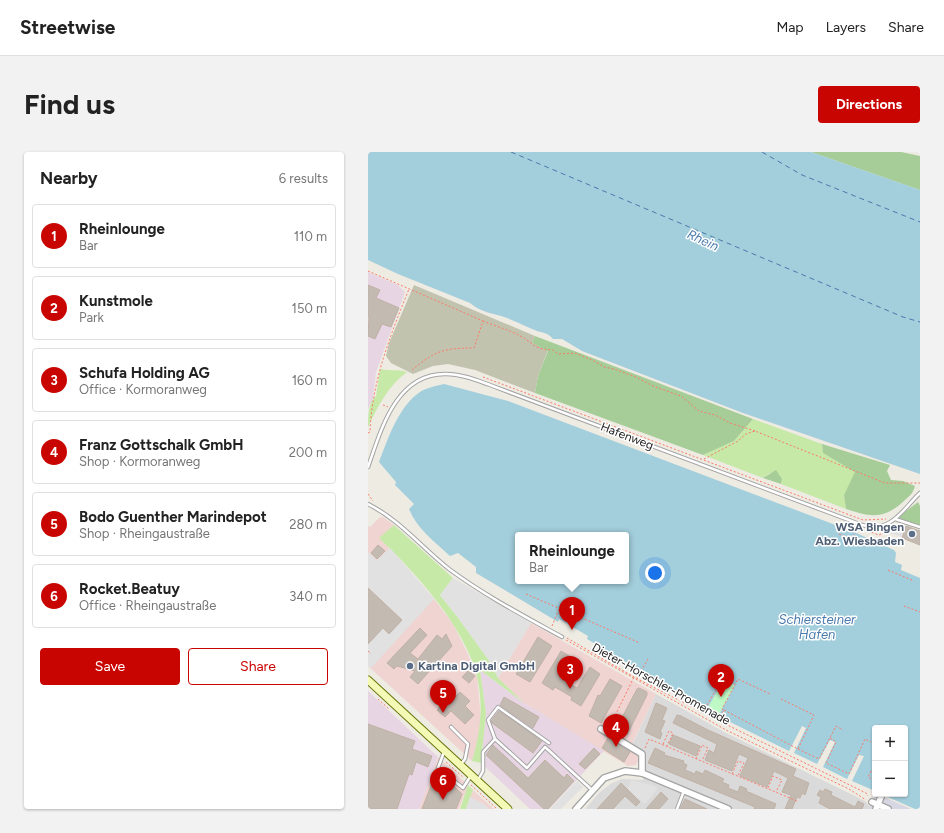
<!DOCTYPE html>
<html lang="en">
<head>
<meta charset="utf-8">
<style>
  :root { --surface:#fff; --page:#f2f2f2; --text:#222; --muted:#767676; --line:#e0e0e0; --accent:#c90501 }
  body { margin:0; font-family:Figtree,sans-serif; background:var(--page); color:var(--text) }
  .controls { position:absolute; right:12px; bottom:12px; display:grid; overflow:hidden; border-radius:4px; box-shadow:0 1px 3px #0004 }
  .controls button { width:36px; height:36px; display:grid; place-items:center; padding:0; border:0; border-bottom:1px solid var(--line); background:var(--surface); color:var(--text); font:20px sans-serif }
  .you { position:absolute; left:287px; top:421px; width:14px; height:14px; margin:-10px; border:3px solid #fff; border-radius:50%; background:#1a73e8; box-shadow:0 0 0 6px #1a73e833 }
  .badge { display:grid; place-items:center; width:26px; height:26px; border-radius:50%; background:var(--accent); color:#fff; font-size:13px; font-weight:700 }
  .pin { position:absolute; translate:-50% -33px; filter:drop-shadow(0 1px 2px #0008) }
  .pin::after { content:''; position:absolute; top:21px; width:14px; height:12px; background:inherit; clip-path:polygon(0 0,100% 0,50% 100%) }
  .popup { position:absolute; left:147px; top:380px; width:114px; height:52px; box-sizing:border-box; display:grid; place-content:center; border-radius:4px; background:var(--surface); filter:drop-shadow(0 1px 3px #0005); font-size:13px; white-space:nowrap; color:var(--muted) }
  .popup b { font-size:15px; color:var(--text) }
  .popup::after { content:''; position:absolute; left:50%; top:100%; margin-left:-8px; border:8px solid transparent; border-top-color:var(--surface) }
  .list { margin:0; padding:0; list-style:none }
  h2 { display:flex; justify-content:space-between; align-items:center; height:52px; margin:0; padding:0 16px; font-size:17px }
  h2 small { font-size:13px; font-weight:400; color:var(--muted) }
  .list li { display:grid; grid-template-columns:26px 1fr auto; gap:12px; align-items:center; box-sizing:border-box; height:64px; margin:0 8px 8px; padding:0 8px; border:1px solid var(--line); border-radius:4px }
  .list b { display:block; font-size:15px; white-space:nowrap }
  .list p { margin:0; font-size:13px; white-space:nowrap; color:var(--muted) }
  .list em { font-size:13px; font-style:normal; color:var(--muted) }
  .actions { display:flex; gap:8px; padding:12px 16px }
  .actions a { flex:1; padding:9px 0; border:1px solid var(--accent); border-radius:4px; text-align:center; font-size:14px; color:var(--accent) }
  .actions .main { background:var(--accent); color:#fff }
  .map { position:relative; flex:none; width:552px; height:657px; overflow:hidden; border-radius:4px }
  header { display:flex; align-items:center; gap:24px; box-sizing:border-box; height:56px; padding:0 20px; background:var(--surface); border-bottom:1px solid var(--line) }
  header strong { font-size:19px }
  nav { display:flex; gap:22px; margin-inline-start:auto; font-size:14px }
  .intro { display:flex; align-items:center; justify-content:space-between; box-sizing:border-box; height:96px; padding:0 24px }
  h1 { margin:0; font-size:28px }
  .button { padding:10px 18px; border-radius:4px; background:var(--accent); color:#fff; font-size:14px; font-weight:700 }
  main { display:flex; gap:24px; padding:0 24px }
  aside { flex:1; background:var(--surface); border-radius:4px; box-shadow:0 1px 3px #0004 }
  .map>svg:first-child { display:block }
  .residential { fill:#dbdada }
  .commercial { fill:#efd4d2 }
  .industrial { fill:#e7d5e3 }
  .construction { fill:#c2c3ae }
  .grass { fill:#c7e9a8 }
  .forest { fill:#a6cd98 }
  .park { fill:#bff9c5 }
  .parking { fill:#e1e1e1 }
  .plaza { fill:#d7d7e4 }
  .water { fill:#a3cedc; fill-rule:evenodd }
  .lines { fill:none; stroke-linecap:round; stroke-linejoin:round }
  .ferry { stroke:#4a79ac; stroke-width:1; stroke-dasharray:5 4; stroke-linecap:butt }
  .building { fill:#c3bab2; stroke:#c0b1a5 }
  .lane-casing { stroke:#a4a4a4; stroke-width:4.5 }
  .street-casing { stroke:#a4a4a4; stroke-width:8 }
  .secondary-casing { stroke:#657305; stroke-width:9 }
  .path { stroke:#f97b69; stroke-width:1; stroke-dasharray:2 2; stroke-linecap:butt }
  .lane { stroke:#fff; stroke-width:2.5 }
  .street { stroke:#fff; stroke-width:5.5 }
  .secondary { stroke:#f4f9b6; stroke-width:7 }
  .service-dot { fill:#5c6f8a; stroke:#fff; stroke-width:1.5 }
  .labels { text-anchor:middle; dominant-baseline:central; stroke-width:3; stroke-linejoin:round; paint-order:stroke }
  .street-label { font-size:12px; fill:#1d1d1d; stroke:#fff }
  .service-label { font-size:12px; font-weight:bold; fill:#4e5e75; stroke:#fff; text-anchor:end }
  .water-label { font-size:13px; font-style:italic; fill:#4a79ac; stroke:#fff }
</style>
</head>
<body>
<header>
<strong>Streetwise</strong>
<nav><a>Map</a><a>Layers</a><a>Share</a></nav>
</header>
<div class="intro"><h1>Find us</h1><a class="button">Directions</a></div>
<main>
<aside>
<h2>Nearby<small>6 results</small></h2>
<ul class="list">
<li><span class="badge">1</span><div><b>Rheinlounge</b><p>Bar</p></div><em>110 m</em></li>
<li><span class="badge">2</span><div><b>Kunstmole</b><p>Park</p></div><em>150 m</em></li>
<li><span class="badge">3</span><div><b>Schufa Holding AG</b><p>Office · Kormoranweg</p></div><em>160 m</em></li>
<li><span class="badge">4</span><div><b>Franz Gottschalk GmbH</b><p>Shop · Kormoranweg</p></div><em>200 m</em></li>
<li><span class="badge">5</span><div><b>Bodo Guenther Marindepot</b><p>Shop · Rheingaustraße</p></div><em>280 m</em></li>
<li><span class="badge">6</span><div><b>Rocket.Beatuy</b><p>Office · Rheingaustraße</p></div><em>340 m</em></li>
</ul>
<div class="actions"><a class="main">Save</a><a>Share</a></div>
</aside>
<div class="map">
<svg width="552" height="657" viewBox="0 0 552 657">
  <rect width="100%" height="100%" fill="#eeebe3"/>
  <polygon class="residential" points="288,542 358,581 497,649 502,655 501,657 217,657 232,640 244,631 254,627 275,628 276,608 274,599 264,593"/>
  <g class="commercial">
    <polygon points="12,365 15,365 26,373 12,386 66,447 85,472 99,500 109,525 113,567 111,585 104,609 0,514 0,374 2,375"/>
    <polygon points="163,471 288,542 262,596 270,604 271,607 268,613 260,614 156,551 130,526"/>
    <polygon points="70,605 100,633 91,657 51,657"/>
    <polygon points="105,638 126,657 98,657"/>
  </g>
  <g class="industrial">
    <polygon points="0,120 30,133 37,140 8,220 5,246 0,257"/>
    <polygon points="112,518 156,551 236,599 181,657 162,657 113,611 118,561"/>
    <polygon points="0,539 70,605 51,657 0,657"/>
  </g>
  <polygon class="construction" points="46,133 167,184 164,191 180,198 170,224 167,241 107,218 80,212 65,214 45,222 23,211 18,204 21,191"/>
  <g class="grass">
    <path d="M12,217C21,219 29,217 39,220C20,234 10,254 0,275C0,265 0,250 8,244Z"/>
    <polygon points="385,267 454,292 455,301 488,320 476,343 478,357 413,332 414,327 402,321 395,326 335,303 366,289"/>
    <path d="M26,373L85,426L72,443L88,463L120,507L130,526L156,551L112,518L118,561L113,611L104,609C112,582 116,554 109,525C98,476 47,420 11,386Z"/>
    <polygon points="100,633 105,638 98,657 92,657"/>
  </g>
  <g class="forest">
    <polygon points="443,0 533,0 552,4 552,38"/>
    <polygon points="167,184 385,267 366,289 335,303 167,241 170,224 180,199 164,191"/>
    <path d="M454,292L522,313L519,319L523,328L535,329L547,334C545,342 541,344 536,349C515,368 503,365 478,357L476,343L487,320L455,301Z"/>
    <polygon points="408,318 414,327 413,332 395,326"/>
    <polygon points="550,350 552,354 552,373 529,366"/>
  </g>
  <polygon class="park" points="356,527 367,534 350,564 339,557"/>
  <g class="parking">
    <polygon points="521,375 535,381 533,385 519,380"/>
    <polygon points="22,396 66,447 3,516 0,514 0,492 15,476 21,482 34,468 0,436 0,400 9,408"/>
    <polygon points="85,426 163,471 130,526 120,507 88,463 72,443"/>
    <polygon points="263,628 284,633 290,636 277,652 260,637"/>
    <polygon points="209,629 215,635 193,657 182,657"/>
    <polygon points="102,645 116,652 121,657 98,657"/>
  </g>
  <polygon class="plaza" points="507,643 518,646 543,657 501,657"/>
  <g class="water">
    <path d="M0,0H443L552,38V322L375,261L214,199L194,187H185C180,181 176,181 169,179C159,175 149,170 139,166C126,161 113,161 102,151L30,122L0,108Z"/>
    <path d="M76,232L140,249L486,380L526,398L528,401L527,410L534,413L533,418L552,426V657H547L513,642H537V576H507V639L484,629L496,604L491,603L479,627L455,615L467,590L462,588L449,612L426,601L438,576L434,574L421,599L350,564L367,533L356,528L339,557H337L219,487L220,484L191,467L190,470L108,421V415L90,401L82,404C67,390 49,377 41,357L46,352L27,333L28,330L11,310C20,287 30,255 52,240C58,236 68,234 76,232ZM150,383H258V429H150Z"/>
  </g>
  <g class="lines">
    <g class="ferry">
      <polyline points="143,0 535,165 552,170"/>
      <polyline points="394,0 434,23 552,70"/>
    </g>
  </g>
  <g class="building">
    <polygon points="0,133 12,138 8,146 31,156 23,175 14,172 7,187 0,184 1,165 0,165"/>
    <polygon points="538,374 552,379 552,393 534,386"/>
    <polygon points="10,393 17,399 9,407 3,401"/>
    <polygon points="0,436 34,468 21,482 15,476 0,492"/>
    <polygon points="52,476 59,483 42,501 50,507 69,483 74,487 78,482 84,494 50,532 42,525 47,519 29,514 26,517 19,511"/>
    <polygon points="170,485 184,494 162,530 148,522"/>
    <polygon points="193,499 203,505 191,526 209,536 222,515 232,522 213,554 203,548 204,545 187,535 185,538 174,531"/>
    <polygon points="100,519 107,524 101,531 94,525"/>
    <polygon points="242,527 254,534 233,571 221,564 230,543 232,544"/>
    <polygon points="271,536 279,540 279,543 259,583 248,577 269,537"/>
    <polygon points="92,540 102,549 97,554 106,563 97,572 83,559 77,565 69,558 73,553 76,556"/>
    <polygon points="136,545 171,565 165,576 132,553"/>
    <polygon points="288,551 299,556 294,568 297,569 292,580 294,581 292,587 277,580"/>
    <polygon points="131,559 174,589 165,601 124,571 123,569"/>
    <polygon points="309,563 313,564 340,578 428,617 425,624 441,631 437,643 434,641 432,646 429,645 424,657 417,657 423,643 414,640 420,626 406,619 399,635 372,624 380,606 371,602 364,619 337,608 341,598 346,601 349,592 305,571"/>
    <polygon points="0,572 47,589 44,597 64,604 60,615 48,610 44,623 41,622 29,657 0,657"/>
    <polygon points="305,583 332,594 328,604 301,592"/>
    <polygon points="240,586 262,600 256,610 234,596"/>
    <polygon points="125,593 160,626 177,608 196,626 199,622 206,629 180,657 176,657 118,603"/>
    <polygon points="226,596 232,602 217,617 211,612"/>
    <polygon points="287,596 297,601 296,603 316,609 315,611 319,613 317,618 327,622 328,619 335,622 337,618 356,627 354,630 361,633 360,636 370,640 372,634 379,637 378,639 408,652 406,657 386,657 387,655 280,611"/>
    <polygon points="69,618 94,642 88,657 54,657"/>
    <polygon points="253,631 272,650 268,654 257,644 245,657 229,657"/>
    <polygon points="457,637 464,640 463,643 487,655 490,649 496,652 494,657 462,657 451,651 453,645 449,643 452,638 455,640"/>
    <polygon points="293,640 300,647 291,657 278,657"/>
    <polygon points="317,647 339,657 312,657"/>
  </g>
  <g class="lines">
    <g class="lane-casing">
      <g id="lane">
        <path d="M0,315C13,278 28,221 78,222C93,222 108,228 122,233L494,373C524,381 534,358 552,341"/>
        <path d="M0,352C32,368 53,395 81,417C116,443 156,464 194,485"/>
        <polyline points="527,367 552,375"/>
        <polyline points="83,575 100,592 97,607 93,612"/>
        <polyline points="127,587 120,568 130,555 181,591"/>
        <polyline points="76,600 70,616 95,636 102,625"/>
        <polyline points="110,628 115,619 115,600 127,587 159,616 177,595 224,638"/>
        <polyline points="309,657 316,639"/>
      </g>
    </g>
    <g class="street-casing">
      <g id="street">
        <polyline points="233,577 274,602 274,621"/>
        <polyline points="504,650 520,657"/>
        <polyline points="208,657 236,626 257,619 274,621 360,657"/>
        <polyline points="508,657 513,645"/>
      </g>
    </g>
    <g class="secondary-casing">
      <polyline id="secondary" points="0,528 140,657"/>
    </g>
    <g class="path">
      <path d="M0,119L115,169L106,196C75,196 67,199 44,218"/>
      <path d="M115,169C127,174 142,178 154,185C168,193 166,197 185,198L190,202L207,201L226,209L236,215L246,217L268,225L285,234L313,244L331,259L347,263L362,271L387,279"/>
      <polyline points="115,225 495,368 518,367"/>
      <polyline points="15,253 20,255"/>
      <path d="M0,281L2,280C4,229 22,184 41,137"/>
      <polyline points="336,307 370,289 378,282 387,279 517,331 552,331"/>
      <polyline points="0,342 5,349"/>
      <polyline points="500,379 511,383 515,381"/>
      <polyline points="471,382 496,392"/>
      <polyline points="484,388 489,375"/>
      <polyline points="520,418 546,429"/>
      <polyline points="158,442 272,491"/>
      <polyline points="536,454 552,460"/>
      <polyline points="184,474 191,457"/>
      <polyline points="199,486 266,525 351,569 498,641 500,644"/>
      <polyline points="198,488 358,578 481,637 498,648"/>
      <polyline points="0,499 3,502"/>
      <polyline points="269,526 280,507"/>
      <polyline points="10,547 21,557"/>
      <polyline points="356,558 430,597 446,563 413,547"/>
      <polyline points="335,560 361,515"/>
      <polyline points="351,568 356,558 354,557 370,527 402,542"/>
      <polyline points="242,574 266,525"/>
      <polyline points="462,586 468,590 458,611 481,622 497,587 503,590"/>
      <polyline points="295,592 301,579 305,581 299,594"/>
      <polyline points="277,596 281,587 429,649"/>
      <polyline points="430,597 451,607 468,574 475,578"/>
      <polyline points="328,607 334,593 340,596 334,609"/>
      <polyline points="78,610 96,626"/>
      <polyline points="507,612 500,625 507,629"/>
      <polyline points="364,622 370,609 376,611 370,624"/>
      <polyline points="103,633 129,657"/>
      <polyline points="400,636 405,624 414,628 408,640"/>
    </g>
    <use href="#lane" class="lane"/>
    <use href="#street" class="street"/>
    <use href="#secondary" class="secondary"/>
  </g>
  <g class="service-dot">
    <circle cx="544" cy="382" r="4"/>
    <circle cx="42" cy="514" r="4"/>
  </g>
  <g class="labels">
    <g class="street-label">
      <text transform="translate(259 284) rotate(21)">Hafenweg</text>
      <text transform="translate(293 532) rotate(29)">Dieter-Horschler-Promenade</text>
    </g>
    <g class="service-label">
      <text x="536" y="375">WSA Bingen<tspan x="536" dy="14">Abz. Wiesbaden</tspan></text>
      <text x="50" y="514" text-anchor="start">Kartina Digital GmbH</text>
    </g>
    <g class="water-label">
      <text transform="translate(335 88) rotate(25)">Rhein</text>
      <text x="449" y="467">Schiersteiner<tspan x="449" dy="15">Hafen</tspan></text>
    </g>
  </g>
</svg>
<div class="controls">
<button>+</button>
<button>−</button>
</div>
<div class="you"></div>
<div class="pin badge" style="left:204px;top:478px">1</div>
<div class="popup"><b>Rheinlounge</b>Bar</div>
<div class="pin badge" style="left:353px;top:545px">2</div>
<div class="pin badge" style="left:202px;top:537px">3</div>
<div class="pin badge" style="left:248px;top:595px">4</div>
<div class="pin badge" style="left:75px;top:561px">5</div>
<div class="pin badge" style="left:75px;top:648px">6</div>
</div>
</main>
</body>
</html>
